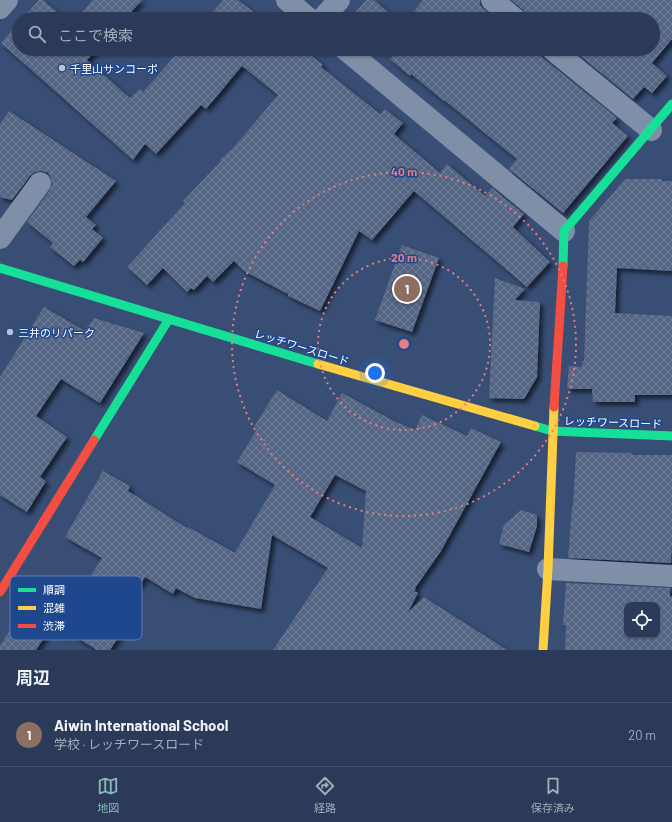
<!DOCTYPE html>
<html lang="ja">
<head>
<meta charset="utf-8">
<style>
  :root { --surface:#2a3a58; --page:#364561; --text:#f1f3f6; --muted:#a5adba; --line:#46546e; --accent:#8bbbb9 }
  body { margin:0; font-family:Barlow,"Noto Sans JP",sans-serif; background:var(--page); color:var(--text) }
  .controls { position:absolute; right:12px; bottom:12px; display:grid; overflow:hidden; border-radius:8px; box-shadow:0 1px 3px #0004 }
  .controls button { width:36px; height:36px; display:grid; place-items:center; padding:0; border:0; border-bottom:1px solid var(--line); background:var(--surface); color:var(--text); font:20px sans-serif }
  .you { position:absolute; left:375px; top:373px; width:14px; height:14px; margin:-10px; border:3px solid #fff; border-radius:50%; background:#1a73e8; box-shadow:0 0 0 6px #1a73e833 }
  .badge { display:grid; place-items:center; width:26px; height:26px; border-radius:50%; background:var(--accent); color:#fff; font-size:13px; font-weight:700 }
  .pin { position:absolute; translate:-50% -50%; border:2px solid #fff; box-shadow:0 1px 4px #0006 }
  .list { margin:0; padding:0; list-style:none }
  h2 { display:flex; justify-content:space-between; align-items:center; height:52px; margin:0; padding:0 16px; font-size:17px }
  h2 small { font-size:13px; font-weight:400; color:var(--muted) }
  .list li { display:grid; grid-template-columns:26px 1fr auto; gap:12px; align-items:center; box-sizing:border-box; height:64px; padding:0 16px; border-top:1px solid var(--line) }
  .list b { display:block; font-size:15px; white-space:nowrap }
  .list p { margin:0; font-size:13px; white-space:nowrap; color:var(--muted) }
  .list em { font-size:13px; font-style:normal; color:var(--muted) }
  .icon { flex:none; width:22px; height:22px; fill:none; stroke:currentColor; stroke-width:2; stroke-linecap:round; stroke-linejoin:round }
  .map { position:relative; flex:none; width:672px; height:650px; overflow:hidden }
  .search { position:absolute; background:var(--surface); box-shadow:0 1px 3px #0004; left:12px; right:12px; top:12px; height:44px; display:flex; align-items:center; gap:10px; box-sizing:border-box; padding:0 14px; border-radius:22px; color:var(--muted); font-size:15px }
  .sheet { height:116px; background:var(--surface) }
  nav { display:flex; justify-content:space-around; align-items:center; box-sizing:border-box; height:56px; border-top:1px solid var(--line); background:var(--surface); font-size:11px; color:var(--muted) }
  nav a { display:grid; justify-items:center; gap:2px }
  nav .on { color:var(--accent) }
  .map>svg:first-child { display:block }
  .building { fill:url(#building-cross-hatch); fill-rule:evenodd; filter:url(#shadow) }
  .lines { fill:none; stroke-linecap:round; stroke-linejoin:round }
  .street { stroke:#7f8fa8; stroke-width:22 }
  .fast { stroke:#16e098; stroke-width:9 }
  .slow { stroke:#ffcf43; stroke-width:9 }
  .jam { stroke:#f24e42; stroke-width:9 }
  .ring { fill:none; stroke:#e67e7e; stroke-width:2; stroke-dasharray:2 4 }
  .poi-dot { fill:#b9c1cf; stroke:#1f478e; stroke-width:1.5 }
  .labels { text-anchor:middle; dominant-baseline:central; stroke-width:3; stroke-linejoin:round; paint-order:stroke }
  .poi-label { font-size:11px; fill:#fff; stroke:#1f478e; text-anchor:start }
  .street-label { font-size:11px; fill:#fff; stroke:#1f478e }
  .key { fill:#1f478e; stroke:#627eb0; stroke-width:1 }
  .key-label { font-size:11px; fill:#fff }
  .centre { fill:#e67e7e; stroke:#1f478e; stroke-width:2 }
  .ring-label { font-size:12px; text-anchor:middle; font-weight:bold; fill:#e67e7e; stroke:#1f478e; stroke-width:3; stroke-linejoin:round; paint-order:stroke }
</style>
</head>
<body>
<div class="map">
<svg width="672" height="650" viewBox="0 0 672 650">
  <defs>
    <pattern id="building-cross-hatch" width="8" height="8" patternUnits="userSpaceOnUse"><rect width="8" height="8" fill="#546685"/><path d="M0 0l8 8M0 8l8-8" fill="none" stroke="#6e7d97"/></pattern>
    <filter id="shadow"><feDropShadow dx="3.5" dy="3.5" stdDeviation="2" flood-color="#0009"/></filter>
  </defs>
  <rect width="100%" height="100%" fill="#384e75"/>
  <g class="building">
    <polygon points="39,0 43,0 65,19 22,19"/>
    <polygon points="93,0 142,0 125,19 76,19"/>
    <polygon points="223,0 238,0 263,19 207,19"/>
    <polygon points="366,0 374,0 396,19 357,19 353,15"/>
    <polygon points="423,0 480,0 480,5 484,9 495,19 408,19"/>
    <polygon points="512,0 672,0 672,39 652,63 667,76 652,93 644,87 633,99 572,49 653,49 653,19 527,19 527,14 523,10"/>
    <polygon points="19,22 19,49 97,49 87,60 130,98 140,89 143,92 181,49 303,49 323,65 321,67 380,114 385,109 403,123 394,134 440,173 447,164 485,196 492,188 524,214 513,227 550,262 527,287 414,191 372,240 359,231 320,311 288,296 288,294 244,271 234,261 213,282 207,276 194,290 191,288 187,292 163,268 147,285 127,267 185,203 183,201 221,161 220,160 234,147 278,95 242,66 206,109 201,105 156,154 145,144 133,160 1,43"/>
    <polygon points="392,49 540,49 540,54 544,59 617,118 612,123 628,136 563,213 509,169 517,159 444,100 444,101 411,74 410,76 390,59 396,53"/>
    <polygon points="9,111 116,181 86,217 96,225 92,229 103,238 83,262 80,260 74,266 50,247 53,243 27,222 50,190 52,184 51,178 48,173 42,171 35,172 30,176 12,200 0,197 0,124"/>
    <polygon points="625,179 662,179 662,181 672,181 672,271 617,268 615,313 672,316 672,395 635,395 635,402 593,402 592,389 567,389 569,366 582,367 582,361 584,361 589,221"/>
    <polygon points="402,245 439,258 412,332 375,320"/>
    <polygon points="495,278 525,289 515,300 540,302 537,377 524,399 489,398"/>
    <polygon points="44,307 85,331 94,318 144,333 100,403 61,379 36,416 67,437 40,477 46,481 27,512 0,495 0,377"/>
    <path d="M277,390L327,421L342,393L394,421L415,430L422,415L467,436L471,428L501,442L441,551L415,588L416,589L414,591L418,593L408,612L424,597L507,650H273L328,568L272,535L261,609L195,598L176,588L173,594L145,577L139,587L135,585L107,626L120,635L110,650H97L68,632L65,637L50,629L36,650H0V646L44,575L78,596L102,558L65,537L103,471L130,486L128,491L187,528L188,527L235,553L275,485L237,462L257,429L254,427ZM335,475L366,491L362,548L310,517Z"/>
    <polygon points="576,452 632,453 631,455 672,455 672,544 671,563 568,558 572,507 573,507"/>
    <polygon points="521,510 537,515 537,526 529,552 499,544 504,525"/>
    <path d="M566,583L670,588V596H672V650H565L566,625H563ZM627,605H657V635H627Z"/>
  </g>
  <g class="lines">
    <g class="street">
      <polyline points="287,0 309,19"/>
      <polyline points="492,0 515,19"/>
      <polyline points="0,8 7,0"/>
      <polyline points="322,19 339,0"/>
      <polyline points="345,49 564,231"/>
      <polyline points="552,49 651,130"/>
      <polyline points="0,238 40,183"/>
      <polyline points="548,569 672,576"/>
    </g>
    <g class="fast">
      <polyline points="563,266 564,231 672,104"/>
      <polyline points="0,268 318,364"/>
      <polyline points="535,426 552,431 672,436"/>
      <polyline points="94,440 169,319"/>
    </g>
    <g class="slow">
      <polyline points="318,364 535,426"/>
      <polyline points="543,650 548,569 554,407"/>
    </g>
    <g class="jam">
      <polyline points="554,407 563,266"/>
      <polyline points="0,592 94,440"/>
    </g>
  </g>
  <g class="ring">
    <circle cx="404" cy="344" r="86"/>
    <circle cx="404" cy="344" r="172"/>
  </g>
  <g class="poi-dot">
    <circle cx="62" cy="68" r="4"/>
    <circle cx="10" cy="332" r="4"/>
  </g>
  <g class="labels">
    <g class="poi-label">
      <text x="70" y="68">千里山サンコーポ</text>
      <text x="18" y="332">三井のリパーク</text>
    </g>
    <g class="street-label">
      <text transform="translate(302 347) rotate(17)">レッチワースロード</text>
      <text transform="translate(613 422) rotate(2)">レッチワースロード</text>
    </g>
  </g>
  <rect x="10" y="576" width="132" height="64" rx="6" class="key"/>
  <rect x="18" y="588" width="18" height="4" fill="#16e098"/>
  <rect x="18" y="606" width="18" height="4" fill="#ffcf43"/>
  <rect x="18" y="624" width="18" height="4" fill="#f24e42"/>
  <g class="key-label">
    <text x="43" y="594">順調</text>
    <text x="43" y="612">混雑</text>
    <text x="43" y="630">渋滞</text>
  </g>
  <circle cx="404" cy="344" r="6" class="centre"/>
  <g class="ring-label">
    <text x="404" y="176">40 m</text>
    <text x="404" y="262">20 m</text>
  </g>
</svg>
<div class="controls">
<button><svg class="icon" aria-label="locate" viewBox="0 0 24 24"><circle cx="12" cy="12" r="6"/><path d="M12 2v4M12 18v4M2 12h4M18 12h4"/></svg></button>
</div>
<div class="you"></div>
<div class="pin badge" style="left:407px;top:289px;background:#8d6e63">1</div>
<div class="search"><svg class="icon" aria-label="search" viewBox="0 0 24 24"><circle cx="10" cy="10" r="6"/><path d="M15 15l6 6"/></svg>ここで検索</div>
</div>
<section class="sheet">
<h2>周辺<small></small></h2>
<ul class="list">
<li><span class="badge" style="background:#8d6e63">1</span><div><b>Aiwin International School</b><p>学校 · レッチワースロード</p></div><em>20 m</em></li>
</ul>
</section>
<nav>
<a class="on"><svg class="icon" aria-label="map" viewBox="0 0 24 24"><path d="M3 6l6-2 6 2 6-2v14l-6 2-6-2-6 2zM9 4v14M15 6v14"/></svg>地図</a>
<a><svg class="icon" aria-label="directions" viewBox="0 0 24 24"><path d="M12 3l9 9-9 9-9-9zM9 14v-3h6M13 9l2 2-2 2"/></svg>経路</a>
<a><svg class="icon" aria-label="saved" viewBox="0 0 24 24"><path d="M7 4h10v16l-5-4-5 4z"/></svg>保存済み</a>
</nav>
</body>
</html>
